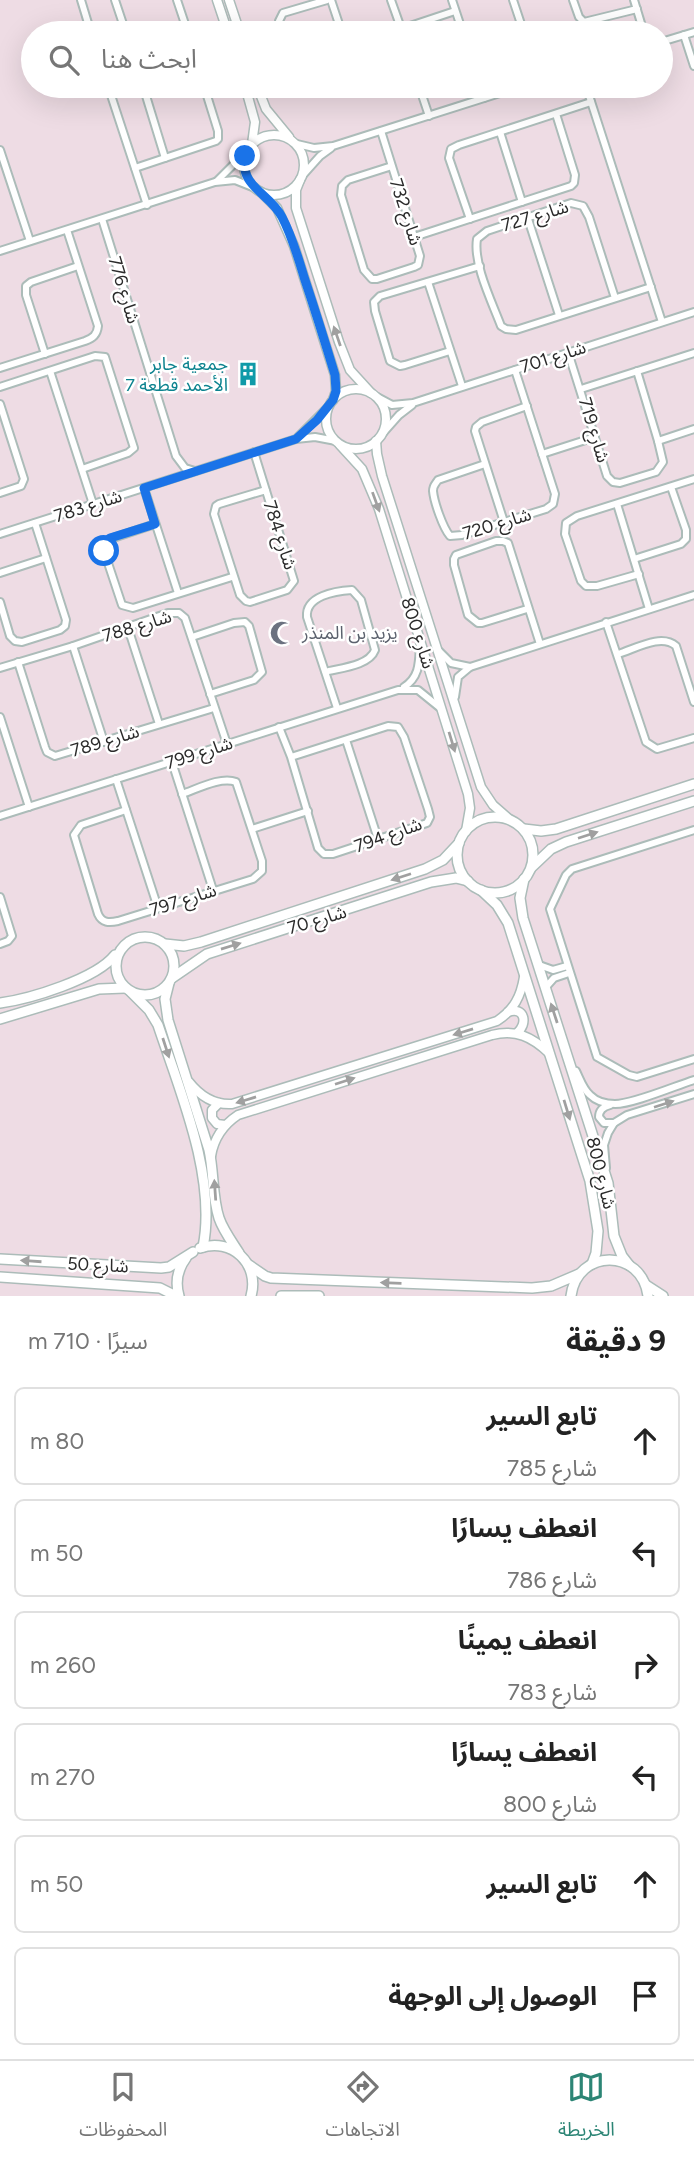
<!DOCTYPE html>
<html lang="ar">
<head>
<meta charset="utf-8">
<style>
  :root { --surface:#fff; --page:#f6f6f6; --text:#222; --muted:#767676; --line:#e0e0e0; --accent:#2c8575 }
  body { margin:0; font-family:Figtree,"Noto Sans Arabic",sans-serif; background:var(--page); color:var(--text); direction:rtl }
  .stop { position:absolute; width:21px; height:21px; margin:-16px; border:5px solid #1a73e8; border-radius:50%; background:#fff }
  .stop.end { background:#1a73e8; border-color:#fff; box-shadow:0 2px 7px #0008 }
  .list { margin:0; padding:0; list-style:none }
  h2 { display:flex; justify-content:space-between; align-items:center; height:91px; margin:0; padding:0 28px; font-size:30px }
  h2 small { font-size:23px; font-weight:400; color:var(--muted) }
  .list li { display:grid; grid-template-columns:46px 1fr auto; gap:21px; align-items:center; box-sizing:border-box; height:98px; margin:0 14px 14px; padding:0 14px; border:2px solid var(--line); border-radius:10px }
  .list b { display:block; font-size:26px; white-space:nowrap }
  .list p { margin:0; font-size:23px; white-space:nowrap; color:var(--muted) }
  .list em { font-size:23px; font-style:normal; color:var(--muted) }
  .icon { flex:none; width:38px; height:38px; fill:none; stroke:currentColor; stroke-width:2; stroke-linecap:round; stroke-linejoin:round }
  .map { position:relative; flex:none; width:694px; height:1296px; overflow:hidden; direction:ltr }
  .search { position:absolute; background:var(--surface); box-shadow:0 7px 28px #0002; left:21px; right:21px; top:21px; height:77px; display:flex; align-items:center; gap:18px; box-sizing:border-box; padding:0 24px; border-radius:38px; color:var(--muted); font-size:26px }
  .sheet { height:763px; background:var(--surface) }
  nav { display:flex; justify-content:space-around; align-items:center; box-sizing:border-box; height:98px; border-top:2px solid var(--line); background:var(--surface); font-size:19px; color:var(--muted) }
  nav a { display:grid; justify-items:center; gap:4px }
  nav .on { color:var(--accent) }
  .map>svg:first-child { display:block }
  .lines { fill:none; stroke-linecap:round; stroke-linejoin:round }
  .minor-casing { stroke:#acbcb9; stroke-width:10 }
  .tertiary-casing { stroke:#acbcb9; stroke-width:11 }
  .secondary-casing { stroke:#acbcb9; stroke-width:12 }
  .minor { stroke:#fff; stroke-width:6 }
  .tertiary { stroke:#fff; stroke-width:8 }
  .secondary { stroke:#fff; stroke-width:9 }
  .oneway { fill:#a0a0a0 }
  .route { stroke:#1a73e8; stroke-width:9 }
  .labels { text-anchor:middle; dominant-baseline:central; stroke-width:5; stroke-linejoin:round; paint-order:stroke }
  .street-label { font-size:18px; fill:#2b2b2b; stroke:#fff }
  .culture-label { font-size:18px; fill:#0d838f; stroke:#fff; text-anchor:end }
  .worship-label { font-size:18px; fill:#5b616d; stroke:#fff; text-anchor:start }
</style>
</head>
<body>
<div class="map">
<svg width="694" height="1296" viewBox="0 0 694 1296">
  <rect width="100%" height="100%" fill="#eedce4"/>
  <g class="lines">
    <g class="minor-casing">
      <g id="minor">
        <polyline points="81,0 91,33"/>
        <polyline points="115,0 126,33"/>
        <polyline points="177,0 188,33"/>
        <polyline points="331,0 342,33"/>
        <polyline points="391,0 402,31"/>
        <polyline points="452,0 463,33"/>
        <polyline points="513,0 524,33"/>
        <polyline points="573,0 579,17 584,22 637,9"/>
        <polyline points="634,0 644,33"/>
        <polyline points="401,29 455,11"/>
        <polyline points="281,33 279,21 283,13 327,0"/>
        <polyline points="684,35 694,66"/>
        <polyline points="661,42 694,32"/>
        <polyline points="108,86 147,205"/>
        <polyline points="143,86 165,158"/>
        <polyline points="359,86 364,92 368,93 393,86"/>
        <polyline points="419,86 429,116"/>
        <polyline points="480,86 484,98"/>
        <polyline points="586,86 662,322"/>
        <polyline points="381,131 420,256 418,265 414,267 377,279 372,279 364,270 341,195 342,186 348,180 392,166"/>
        <polyline points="500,132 522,202"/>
        <polyline points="297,144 314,148 333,146 522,86"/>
        <polyline points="0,150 30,241"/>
        <polyline points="135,168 216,141 218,139 218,131 204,86"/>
        <polyline points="303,175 320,156 331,148"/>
        <polyline points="217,181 248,150"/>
        <polyline points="102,219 176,456 185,468 195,471"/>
        <polyline points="470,219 449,158 451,149 459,145 591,102"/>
        <polyline points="528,219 559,315"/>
        <polyline points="414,237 571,186 574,183 575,175 556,114"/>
        <polyline points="0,251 215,182 235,180 255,188"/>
        <polyline points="428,282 462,386"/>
        <path d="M615,298L589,217L583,206L571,203L487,231L477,239C473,264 492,302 501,326L506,329L516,330L651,287"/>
        <polyline points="450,351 405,365 400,366 390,361 375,311 374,302 380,296 480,266"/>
        <polyline points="568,352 607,476 613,482 620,483 656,472 663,462 658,441 637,371"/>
        <polyline points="45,354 26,295 26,286 31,282 78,266"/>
        <path d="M0,368L85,341C93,338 97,335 98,326L67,230"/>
        <polyline points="50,371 93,504"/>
        <polyline points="0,387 95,356 105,357 134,448 128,453 82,469"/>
        <polyline points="581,389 694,353"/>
        <polyline points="377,397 392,405 413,403 694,312"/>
        <polyline points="0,404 24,479 21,486 0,493"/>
        <polyline points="383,433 399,415 412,405"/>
        <polyline points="298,437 329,406"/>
        <polyline points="658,441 694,429"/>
        <polyline points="254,452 294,581 287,590 250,602 246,601 240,595 214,514 216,506 219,504 266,490"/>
        <polyline points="542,454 595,437"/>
        <path d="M485,464L438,480C435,485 433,485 433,491C434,502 443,528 450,536L462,535L546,509L553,504L555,494L515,370"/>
        <polyline points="144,488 178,593"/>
        <polyline points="617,504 649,609"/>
        <polyline points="504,522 475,431 476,427 482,422 527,406"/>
        <polyline points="155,524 110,539 104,544 104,551 122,605 133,608 232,577"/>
        <polyline points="0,534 296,439 315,437 336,441"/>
        <polyline points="634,559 681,544 686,539 686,530 671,487"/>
        <polyline points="0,573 46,558"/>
        <polyline points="639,574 597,586 586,586 581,581 565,534 566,523 577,516 694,479"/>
        <polyline points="0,602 10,636 15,641 22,642 60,630 65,626 66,620 35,523"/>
        <polyline points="527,609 482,623 478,623 468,615 454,565 454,559 456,555 496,541 503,541 508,543 540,644"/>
        <polyline points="606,622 646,742 657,749 694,738"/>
        <polyline points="128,628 159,724"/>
        <polyline points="192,637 234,623 245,622 249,626 262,672 254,680 210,694"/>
        <polyline points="73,646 104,742"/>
        <polyline points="439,651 451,663 470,667"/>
        <path d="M618,654C635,649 661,633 676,646L694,702"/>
        <polyline points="18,662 45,747 47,752 55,756 214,708"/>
        <polyline points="0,668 73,646 168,613 179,613 185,618 227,744"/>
        <path d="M325,672C340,668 369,666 375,650L361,600L352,590C335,591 305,596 307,617L337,708"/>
        <path d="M404,687C420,677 419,662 420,644"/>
        <polyline points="455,697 458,677 470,667 694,595"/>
        <polyline points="0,717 29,807"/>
        <polyline points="279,727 291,757 318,848 324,854 333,854 427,823 430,817 428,809 404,737 398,727 388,726 291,757"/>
        <polyline points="346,740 378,839"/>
        <polyline points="172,762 213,890"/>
        <polyline points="116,779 158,908"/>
        <path d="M126,810L81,825L74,835L98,914C102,923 109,923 118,921L253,879L262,871V861L236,782C221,776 197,789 182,794"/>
        <polyline points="0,816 398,690 418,690 439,707"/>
        <polyline points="252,829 308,811"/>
        <polyline points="694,830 572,869 566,875 550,909 597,1057 629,1075 637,1077 694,1059"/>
        <polyline points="0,897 12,936 8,941 0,944"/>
        <polyline points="539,965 553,970 567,966"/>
        <polyline points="546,987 554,978 569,973"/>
        <path d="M576,1071C580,1079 583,1089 590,1095C596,1101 606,1104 615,1104C633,1104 675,1086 694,1080"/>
        <path d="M610,1105C603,1107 599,1110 599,1117L604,1123H614"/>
        <polyline points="606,1168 604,1145 608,1133 614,1123 627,1115 694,1094"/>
      </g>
    </g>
    <g class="tertiary-casing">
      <g id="tertiary">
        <polyline points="217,0 228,33"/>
        <polyline points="229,0 240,33"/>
        <polyline points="245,86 255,122 252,144"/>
        <polyline points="257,86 266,109 289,137"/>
        <circle cx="274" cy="165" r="30"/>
        <polyline points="300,180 296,190 296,208 339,342 350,370 371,393"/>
        <polyline points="261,192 277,208 294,246 335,375 336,391 333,400"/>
        <circle cx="356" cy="419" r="30"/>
        <polyline points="376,441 377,454 382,476 481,787 493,805 509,819"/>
        <polyline points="340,445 362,469 379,509 468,794 470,808 466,831"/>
        <path d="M508,1012C525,1006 528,1024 517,1033"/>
        <path d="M189,1082C200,1096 214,1105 232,1104L497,1021C514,1010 521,996 524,977"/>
        <polyline points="219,1103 212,1110 212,1118 217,1124 225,1125"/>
        <path d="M211,1156C214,1138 223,1125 238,1115L492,1035C516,1029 532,1037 549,1053"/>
      </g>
    </g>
    <g class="secondary-casing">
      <g id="secondary">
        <circle cx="495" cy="855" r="38"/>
        <polyline points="524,829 541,831 556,829 694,784"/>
        <polyline points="532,867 551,849 566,842 694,801"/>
        <polyline points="524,879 520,898 523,918 608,1183 614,1236 622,1256 629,1265"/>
        <polyline points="481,890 497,905 508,923 590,1181 598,1231 596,1253 592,1264"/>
        <circle cx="145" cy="966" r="29"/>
        <polyline points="165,944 184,946 201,942 425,869 443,860 459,843"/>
        <polyline points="172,978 207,954 431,882 456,878 468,881"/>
        <path d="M169,983L165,999L168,1020L209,1150C214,1172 212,1197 219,1218C223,1230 232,1242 239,1253"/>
        <path d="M131,992L149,1010L158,1025C180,1091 217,1178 203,1247"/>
        <path d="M0,1003C30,999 96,979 115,955"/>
        <polyline points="0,1019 99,989 125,988"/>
        <path d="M200,1248C232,1237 260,1264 251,1296"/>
        <polyline points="0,1259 161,1268 169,1267 193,1252"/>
        <polyline points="249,1265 265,1276 271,1278 532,1288 551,1286 579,1274"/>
        <polyline points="0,1277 160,1288 176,1296"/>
        <polyline points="646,1285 663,1296"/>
        <path d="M179,1296C175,1282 177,1270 186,1258"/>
        <polyline points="281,1296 319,1296"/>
        <path d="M571,1296C577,1248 642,1248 648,1296"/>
      </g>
    </g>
    <use href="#minor" class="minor"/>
    <use href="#tertiary" class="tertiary"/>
    <use href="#secondary" class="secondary"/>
  </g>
  <defs><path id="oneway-solid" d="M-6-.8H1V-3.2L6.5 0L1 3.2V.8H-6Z" transform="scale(1.75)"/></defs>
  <g class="oneway">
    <use href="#oneway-solid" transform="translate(337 336) rotate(-109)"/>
    <use href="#oneway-solid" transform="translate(376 502) rotate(70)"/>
    <use href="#oneway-solid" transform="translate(452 742) rotate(73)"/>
    <use href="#oneway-solid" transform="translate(588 835) rotate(-18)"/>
    <use href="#oneway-solid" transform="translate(401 877) rotate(162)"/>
    <use href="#oneway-solid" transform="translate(231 946) rotate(-17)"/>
    <use href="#oneway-solid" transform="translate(554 1013) rotate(-108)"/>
    <use href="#oneway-solid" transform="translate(463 1032) rotate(163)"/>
    <use href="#oneway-solid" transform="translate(166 1048) rotate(72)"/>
    <use href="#oneway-solid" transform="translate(345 1081) rotate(-18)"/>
    <use href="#oneway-solid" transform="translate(246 1100) rotate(163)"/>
    <use href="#oneway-solid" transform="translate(664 1104) rotate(-18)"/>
    <use href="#oneway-solid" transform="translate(567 1110) rotate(73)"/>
    <use href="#oneway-solid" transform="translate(215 1190) rotate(-94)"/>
    <use href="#oneway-solid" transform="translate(31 1261) rotate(-176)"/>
    <use href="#oneway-solid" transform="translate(391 1283) rotate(-178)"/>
  </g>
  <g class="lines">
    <path class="route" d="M104,551V544L110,538L155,524L144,488L296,439L317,420L333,400L336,391L335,375C325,342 315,310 304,277C298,257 292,236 282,217C270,193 239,187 245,156"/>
  </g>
  <defs>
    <g id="building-bare" transform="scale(1.89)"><path d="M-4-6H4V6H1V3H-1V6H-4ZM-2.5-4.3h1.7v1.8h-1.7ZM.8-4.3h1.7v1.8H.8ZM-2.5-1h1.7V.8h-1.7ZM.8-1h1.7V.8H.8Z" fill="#0f9aa8" stroke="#fff" stroke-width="2.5" paint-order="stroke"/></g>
    <g id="mosque-bare" transform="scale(1.89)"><path d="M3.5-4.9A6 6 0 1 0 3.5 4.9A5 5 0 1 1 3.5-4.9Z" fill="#6b7280" stroke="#fff" stroke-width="2.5" paint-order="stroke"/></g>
  </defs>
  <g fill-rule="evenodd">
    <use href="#building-bare" x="248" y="374"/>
    <use href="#mosque-bare" x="282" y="633"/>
  </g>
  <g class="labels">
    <g class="street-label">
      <text transform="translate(406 212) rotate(72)">شارع 732</text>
      <text transform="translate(535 216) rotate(-17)">شارع 727</text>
      <text transform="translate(124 290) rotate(73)">شارع 776</text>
      <text transform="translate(553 357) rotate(-18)">شارع 701</text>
      <text transform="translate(594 430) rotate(73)">شارع 719</text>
      <text transform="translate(88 506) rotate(-18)">شارع 783</text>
      <text transform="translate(497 524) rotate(-17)">شارع 720</text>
      <text transform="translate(280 535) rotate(72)">شارع 784</text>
      <text transform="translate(137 626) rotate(-17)">شارع 788</text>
      <text transform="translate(418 633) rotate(72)">شارع 800</text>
      <text transform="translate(105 741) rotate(-17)">شارع 789</text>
      <text transform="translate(199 753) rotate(-18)">شارع 799</text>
      <text transform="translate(388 835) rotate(-20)">شارع 794</text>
      <text transform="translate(183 900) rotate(-18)">شارع 797</text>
      <text transform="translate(317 920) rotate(-17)">شارع 70</text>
      <text transform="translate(601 1173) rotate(76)">شارع 800</text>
      <text transform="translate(98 1265) rotate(3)">شارع 50</text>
    </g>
    <g class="culture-label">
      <text x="228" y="364">جمعية جابر<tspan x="228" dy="21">الأحمد قطعة 7</tspan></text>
    </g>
    <g class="worship-label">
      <text x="302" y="633">يزيد بن المنذر</text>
    </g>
  </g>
</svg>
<div class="stop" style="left:104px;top:551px"></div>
<div class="stop end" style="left:245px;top:156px"></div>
<div class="search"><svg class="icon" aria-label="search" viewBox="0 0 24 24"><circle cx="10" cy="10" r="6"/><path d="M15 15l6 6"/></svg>ابحث هنا</div>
</div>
<section class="sheet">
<h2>9 دقيقة<small>سيرًا · 710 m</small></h2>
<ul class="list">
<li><svg class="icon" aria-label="ahead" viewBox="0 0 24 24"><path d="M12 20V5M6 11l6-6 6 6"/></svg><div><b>تابع السير</b><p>شارع 785</p></div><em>80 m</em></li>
<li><svg class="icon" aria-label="left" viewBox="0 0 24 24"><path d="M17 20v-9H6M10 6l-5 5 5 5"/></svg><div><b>انعطف يسارًا</b><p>شارع 786</p></div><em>50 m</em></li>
<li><svg class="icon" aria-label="right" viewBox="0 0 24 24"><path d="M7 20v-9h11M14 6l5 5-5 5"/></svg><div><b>انعطف يمينًا</b><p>شارع 783</p></div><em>260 m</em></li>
<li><svg class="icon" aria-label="left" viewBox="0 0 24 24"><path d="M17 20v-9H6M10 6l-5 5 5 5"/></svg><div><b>انعطف يسارًا</b><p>شارع 800</p></div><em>270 m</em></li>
<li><svg class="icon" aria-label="ahead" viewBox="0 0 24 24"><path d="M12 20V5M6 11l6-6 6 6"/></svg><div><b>تابع السير</b></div><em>50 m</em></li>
<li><svg class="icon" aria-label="arrive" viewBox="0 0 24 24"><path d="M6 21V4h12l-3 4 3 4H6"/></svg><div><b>الوصول إلى الوجهة</b></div></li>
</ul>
</section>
<nav>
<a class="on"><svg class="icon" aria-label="map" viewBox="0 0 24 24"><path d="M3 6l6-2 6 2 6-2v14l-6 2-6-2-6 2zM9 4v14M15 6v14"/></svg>الخريطة</a>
<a><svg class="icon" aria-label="directions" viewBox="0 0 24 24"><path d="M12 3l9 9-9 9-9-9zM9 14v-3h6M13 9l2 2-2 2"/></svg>الاتجاهات</a>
<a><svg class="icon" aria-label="saved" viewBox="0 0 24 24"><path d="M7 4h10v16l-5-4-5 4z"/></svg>المحفوظات</a>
</nav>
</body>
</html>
